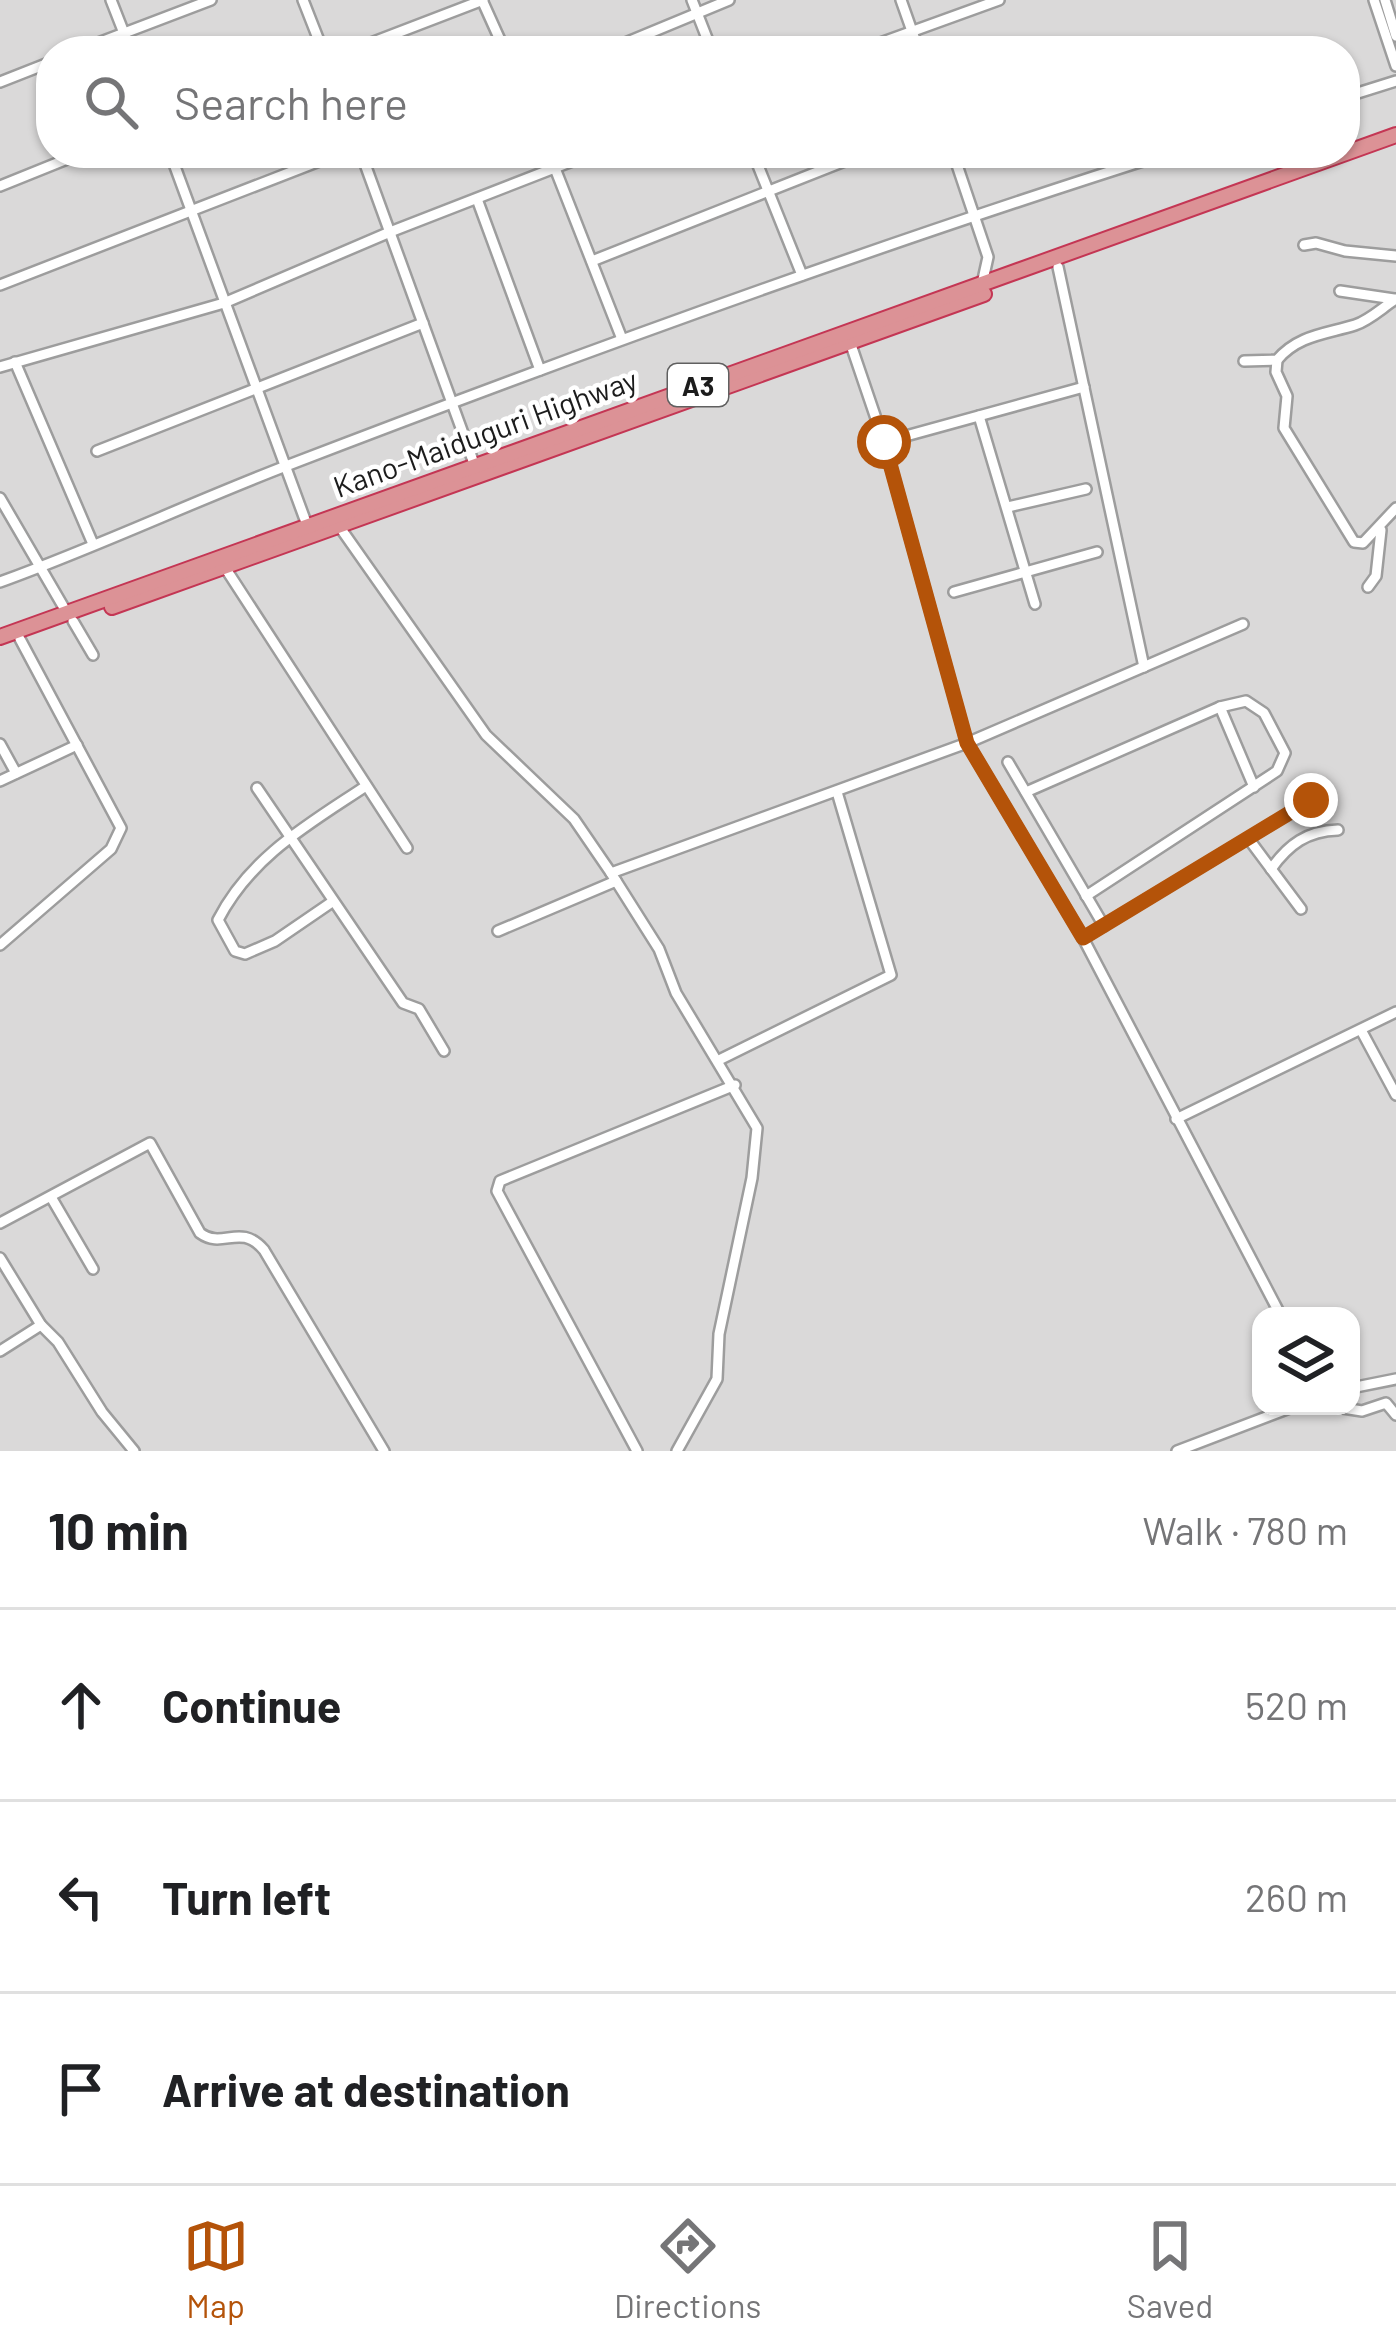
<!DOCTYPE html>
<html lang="en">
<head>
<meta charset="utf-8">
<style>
  :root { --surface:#fff; --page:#f2f2f2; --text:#202124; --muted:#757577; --line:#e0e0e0; --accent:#b45309 }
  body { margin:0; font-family:Barlow,sans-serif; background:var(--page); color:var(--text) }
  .controls { position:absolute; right:36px; bottom:36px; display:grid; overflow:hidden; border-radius:24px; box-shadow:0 3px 9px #0004 }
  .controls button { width:108px; height:108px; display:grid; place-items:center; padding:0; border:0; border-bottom:3px solid var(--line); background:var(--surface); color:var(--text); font:60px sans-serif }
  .stop { position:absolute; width:36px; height:36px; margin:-27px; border:9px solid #b45309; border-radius:50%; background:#fff }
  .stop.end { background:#b45309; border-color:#fff; box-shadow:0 3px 12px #0008 }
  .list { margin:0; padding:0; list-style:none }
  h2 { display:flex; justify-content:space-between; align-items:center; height:156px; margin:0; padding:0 48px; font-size:51px }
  h2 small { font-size:39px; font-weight:400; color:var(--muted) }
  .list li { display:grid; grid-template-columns:78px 1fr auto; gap:36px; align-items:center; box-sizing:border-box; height:192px; padding:0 48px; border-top:3px solid var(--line) }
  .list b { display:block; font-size:45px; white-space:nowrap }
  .list em { font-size:39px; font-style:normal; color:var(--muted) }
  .icon { flex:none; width:66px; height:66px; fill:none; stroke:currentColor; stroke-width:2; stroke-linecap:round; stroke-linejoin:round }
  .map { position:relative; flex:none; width:1396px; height:1451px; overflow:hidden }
  .search { position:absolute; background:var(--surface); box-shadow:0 3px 9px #0004; left:36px; right:36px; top:36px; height:132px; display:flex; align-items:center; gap:30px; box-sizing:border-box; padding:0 42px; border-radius:48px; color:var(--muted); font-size:45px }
  .sheet { height:732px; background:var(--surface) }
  nav { display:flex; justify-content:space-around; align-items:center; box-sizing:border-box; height:168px; border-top:3px solid var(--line); background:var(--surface); font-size:33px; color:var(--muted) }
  nav a { display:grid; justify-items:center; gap:6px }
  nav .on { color:var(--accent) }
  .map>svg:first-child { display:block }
  .residential { fill:#dad9d9; fill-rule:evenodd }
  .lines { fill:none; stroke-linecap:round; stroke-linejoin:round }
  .minor-casing { stroke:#9d9d9d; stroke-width:14 }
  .highway-casing { stroke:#c43654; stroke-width:18 }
  .minor { stroke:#fff; stroke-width:9 }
  .highway { stroke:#dc9296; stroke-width:14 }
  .route { stroke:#b45309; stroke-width:15 }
  .labels { text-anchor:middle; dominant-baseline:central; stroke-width:9; stroke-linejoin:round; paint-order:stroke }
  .shield { fill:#fff; stroke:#606060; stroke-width:3 }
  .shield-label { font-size:27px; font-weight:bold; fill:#1c1c1c }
  .street-label { font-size:30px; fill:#1c1c1c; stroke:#fff }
</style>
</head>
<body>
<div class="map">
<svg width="1396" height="1451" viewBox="0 0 1396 1451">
  <rect width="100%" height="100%" fill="#eceae2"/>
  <path class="residential" d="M0,0H1396V1451H0ZM51,51H1345V153H51ZM1261,1316H1351V1406H1261Z"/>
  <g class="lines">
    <g class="minor-casing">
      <g id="minor">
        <polyline points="111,0 131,51"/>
        <polyline points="303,0 323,51"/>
        <polyline points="482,0 505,51"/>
        <polyline points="692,0 712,51"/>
        <polyline points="901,0 919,51"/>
        <polyline points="1374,0 1396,66"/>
        <polyline points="1385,0 1396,36"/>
        <polyline points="77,51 211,0"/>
        <polyline points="350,51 483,0"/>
        <polyline points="606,51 729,0"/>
        <polyline points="858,51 999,0"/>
        <polyline points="0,82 51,62"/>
        <polyline points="1345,97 1396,81"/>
        <polyline points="170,153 307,525"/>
        <polyline points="361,153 476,469"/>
        <polyline points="549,153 622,339"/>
        <polyline points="753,153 802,275"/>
        <polyline points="953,153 988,257 982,284"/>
        <polyline points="0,186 82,153"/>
        <polyline points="477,199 540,370"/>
        <polyline points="1304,245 1316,243 1345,251 1396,256"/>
        <polyline points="592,261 865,153"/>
        <polyline points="1058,267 1144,667"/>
        <polyline points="0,285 340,153"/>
        <polyline points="1340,291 1394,299"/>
        <polyline points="849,339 884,442 967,743 1083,938 1281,1316"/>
        <polyline points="1277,360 1276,372 1287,396 1284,428 1354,542 1363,543 1396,508"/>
        <path d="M1244,361L1277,360C1298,335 1326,334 1355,325C1370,320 1383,307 1396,299"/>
        <polyline points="15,362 93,544"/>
        <polyline points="0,367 224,303 390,232 593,153"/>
        <polyline points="979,416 1035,604"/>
        <polyline points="884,442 1084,387"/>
        <polyline points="97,451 423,323"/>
        <polyline points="0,498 67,613"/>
        <polyline points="1008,507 1086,489"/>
        <polyline points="339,526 486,735 574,819 611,873 967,743 1243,624"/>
        <polyline points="224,566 407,848"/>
        <path d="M0,582C97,547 190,503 286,466C577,354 870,247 1168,153"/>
        <polyline points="1368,587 1376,576 1381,530"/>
        <polyline points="954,592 1097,552"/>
        <polyline points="73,621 93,655"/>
        <polyline points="1220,707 1254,787"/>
        <polyline points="0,744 16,773"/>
        <polyline points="1008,762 1104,926"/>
        <polyline points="0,781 77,745"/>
        <polyline points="257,788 403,1003 419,1009 444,1051"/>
        <polyline points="1026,792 1220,707 1246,701 1264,713 1285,753 1277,771 1086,896"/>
        <polyline points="1248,838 1301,909"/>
        <path d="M1271,869C1289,844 1307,831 1338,830"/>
        <polyline points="611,873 659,949 676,993 757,1128 752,1178 719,1334 717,1379 677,1451"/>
        <path d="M332,902L275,941L245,954L235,951L218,920C251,856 309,824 366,786"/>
        <polyline points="498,931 616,881"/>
        <polyline points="1083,938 1311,800"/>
        <polyline points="0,945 111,849 121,828 20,639"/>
        <polyline points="1361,1030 1396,1095"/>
        <polyline points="719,1060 891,975 837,792"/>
        <polyline points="1176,1119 1396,1012"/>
        <polyline points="51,1197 93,1269"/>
        <path d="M0,1223L150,1143L200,1233C223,1250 240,1222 264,1250L384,1451"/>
        <polyline points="0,1258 41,1325 58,1342 102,1412 134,1451"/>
        <polyline points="0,1351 41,1325"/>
        <polyline points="1351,1388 1396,1379"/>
        <polyline points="1330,1406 1362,1411 1386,1403 1396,1415"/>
        <polyline points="637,1451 497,1191 500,1181 735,1085"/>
        <polyline points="1177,1451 1295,1406"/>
      </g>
    </g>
    <g class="highway-casing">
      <g id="highway">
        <polyline points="112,607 984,294"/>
        <polyline points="0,637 1396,135"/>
      </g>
    </g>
    <use href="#minor" class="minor"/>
    <use href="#highway" class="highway"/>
  </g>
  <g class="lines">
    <polyline class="route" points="884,442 967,743 1083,938 1311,800"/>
  </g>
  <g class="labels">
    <rect class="shield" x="668" y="364" width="60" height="42" rx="9"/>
    <g class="shield-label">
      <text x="698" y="385">A3</text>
    </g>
    <g class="street-label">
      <text transform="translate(485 432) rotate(-20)">Kano-Maiduguri Highway</text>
    </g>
  </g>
</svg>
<div class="controls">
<button><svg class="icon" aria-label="layers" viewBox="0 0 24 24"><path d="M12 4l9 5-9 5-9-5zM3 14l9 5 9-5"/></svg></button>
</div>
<div class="stop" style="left:884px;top:442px"></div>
<div class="stop end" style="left:1311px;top:800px"></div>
<div class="search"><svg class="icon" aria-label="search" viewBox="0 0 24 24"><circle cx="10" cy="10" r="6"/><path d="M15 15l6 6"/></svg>Search here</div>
</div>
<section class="sheet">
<h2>10 min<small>Walk · 780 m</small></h2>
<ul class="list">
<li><svg class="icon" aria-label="ahead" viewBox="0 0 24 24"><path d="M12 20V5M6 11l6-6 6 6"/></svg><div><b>Continue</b></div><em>520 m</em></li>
<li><svg class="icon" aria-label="left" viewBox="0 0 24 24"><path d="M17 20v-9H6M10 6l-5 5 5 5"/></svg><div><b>Turn left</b></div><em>260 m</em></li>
<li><svg class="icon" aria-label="arrive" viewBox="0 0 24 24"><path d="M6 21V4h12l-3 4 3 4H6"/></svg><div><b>Arrive at destination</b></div></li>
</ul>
</section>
<nav>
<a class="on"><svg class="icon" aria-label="map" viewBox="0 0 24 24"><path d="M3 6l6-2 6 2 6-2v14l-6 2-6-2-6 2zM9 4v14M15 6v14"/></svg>Map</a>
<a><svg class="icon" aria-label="directions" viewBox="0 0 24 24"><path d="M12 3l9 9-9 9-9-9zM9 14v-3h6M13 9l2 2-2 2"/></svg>Directions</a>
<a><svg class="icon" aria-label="saved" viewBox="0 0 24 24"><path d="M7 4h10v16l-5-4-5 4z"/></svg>Saved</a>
</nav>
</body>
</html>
